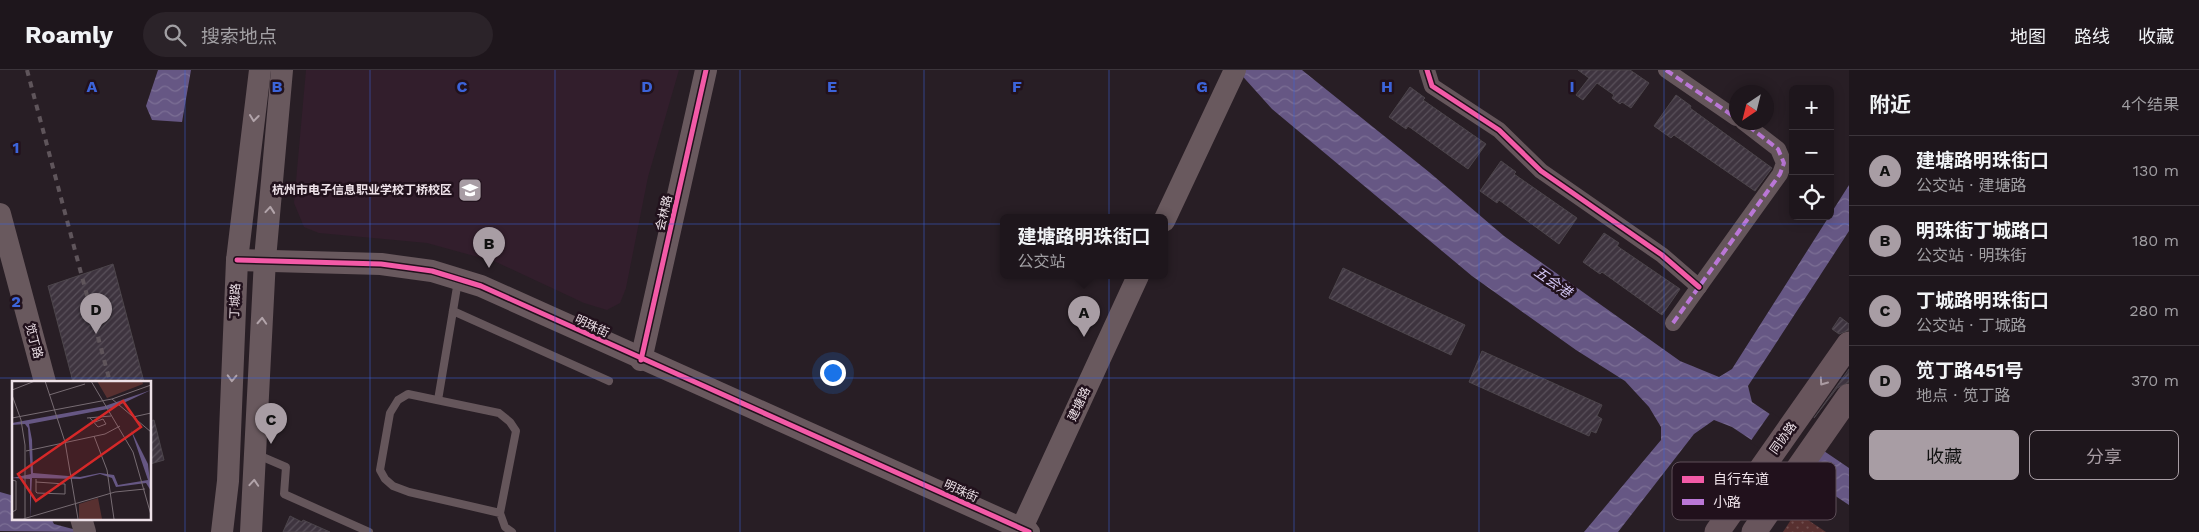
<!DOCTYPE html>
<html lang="zh">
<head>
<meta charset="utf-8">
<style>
  :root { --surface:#1e161c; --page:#2b2329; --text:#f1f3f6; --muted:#a19fa3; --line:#3c353b; --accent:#a89da4 }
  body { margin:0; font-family:"Work Sans","Noto Sans SC",sans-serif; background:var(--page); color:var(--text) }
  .controls { position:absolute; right:15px; top:15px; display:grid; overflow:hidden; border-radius:8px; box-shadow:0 2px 12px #0003 }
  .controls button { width:45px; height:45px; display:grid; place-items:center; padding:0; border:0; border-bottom:1px solid var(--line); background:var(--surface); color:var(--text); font:25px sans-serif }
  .compass { position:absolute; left:1729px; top:15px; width:45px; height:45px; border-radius:50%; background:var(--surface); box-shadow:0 2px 12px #0003; rotate:215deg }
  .you { position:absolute; left:832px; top:302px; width:18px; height:18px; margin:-12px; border:4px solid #fff; border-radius:50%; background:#1a73e8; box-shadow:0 0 0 8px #1a73e833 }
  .badge { display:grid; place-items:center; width:32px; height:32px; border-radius:50%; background:var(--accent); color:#111; font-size:16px; font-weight:700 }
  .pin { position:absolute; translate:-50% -41px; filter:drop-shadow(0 1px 2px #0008) }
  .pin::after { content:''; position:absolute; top:26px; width:18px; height:15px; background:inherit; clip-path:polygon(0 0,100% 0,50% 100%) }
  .popup { position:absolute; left:1000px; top:144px; width:168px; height:65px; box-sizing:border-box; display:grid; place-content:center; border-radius:8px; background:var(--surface); filter:drop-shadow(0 1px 4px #0005); font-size:16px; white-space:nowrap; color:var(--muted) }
  .popup b { font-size:19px; color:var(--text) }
  .popup::after { content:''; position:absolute; left:50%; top:100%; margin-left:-10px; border:10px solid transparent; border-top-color:var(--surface) }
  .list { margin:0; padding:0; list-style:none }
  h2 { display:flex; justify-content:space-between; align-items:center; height:65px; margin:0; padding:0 20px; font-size:21px }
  h2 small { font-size:16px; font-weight:400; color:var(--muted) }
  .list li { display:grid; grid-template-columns:32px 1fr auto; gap:15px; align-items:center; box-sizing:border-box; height:70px; padding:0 20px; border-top:1px solid var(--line) }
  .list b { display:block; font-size:19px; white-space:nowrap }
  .list p { margin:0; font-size:16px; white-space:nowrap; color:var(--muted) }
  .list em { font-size:16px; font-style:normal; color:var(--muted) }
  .actions { display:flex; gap:10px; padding:15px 20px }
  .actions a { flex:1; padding:11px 0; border:1px solid var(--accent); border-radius:8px; text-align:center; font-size:18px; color:var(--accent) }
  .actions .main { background:var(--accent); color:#111 }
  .icon { flex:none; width:28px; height:28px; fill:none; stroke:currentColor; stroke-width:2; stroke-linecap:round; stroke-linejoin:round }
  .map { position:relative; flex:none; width:1849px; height:462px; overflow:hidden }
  header { display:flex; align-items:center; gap:30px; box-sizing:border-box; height:70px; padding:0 25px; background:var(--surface); border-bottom:1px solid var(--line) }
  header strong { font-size:24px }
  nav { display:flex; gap:28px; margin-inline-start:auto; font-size:18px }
  .search { width:350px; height:45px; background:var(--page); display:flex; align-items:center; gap:12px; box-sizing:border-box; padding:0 18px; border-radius:28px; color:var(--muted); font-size:19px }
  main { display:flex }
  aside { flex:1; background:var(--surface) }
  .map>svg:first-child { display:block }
  .built { fill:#321e2c }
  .grass { fill:url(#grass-dots) }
  .water { fill:url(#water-waves) }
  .pier { fill:#281e25 }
  .building { fill:url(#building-hatch); stroke:#4c454b }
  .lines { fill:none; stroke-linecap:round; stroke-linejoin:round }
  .lane { stroke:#65565b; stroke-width:8 }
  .street { stroke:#65565b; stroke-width:16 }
  .secondary { stroke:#69595e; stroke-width:22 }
  .primary { stroke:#68555c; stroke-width:25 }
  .rail { stroke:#5f555b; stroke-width:4; stroke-dasharray:6 6; stroke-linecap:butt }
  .quiet { stroke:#ba77d6; stroke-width:4; stroke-dasharray:8 4; stroke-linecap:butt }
  .cycleway-casing { stroke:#21111c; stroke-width:8 }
  .cycleway { stroke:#f35aa7; stroke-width:5 }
  .oneway { stroke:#b2a4aa }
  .oneway2 { stroke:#aa9ba2 }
  .grid { fill:none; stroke:#3c64da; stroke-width:1; stroke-opacity:0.55 }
  .labels { text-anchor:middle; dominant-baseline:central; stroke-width:5; stroke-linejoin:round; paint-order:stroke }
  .poi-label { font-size:12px; font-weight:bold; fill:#ede1e8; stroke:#21111c; text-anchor:end }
  .street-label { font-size:12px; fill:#ede1e8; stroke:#21111c }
  .water-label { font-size:14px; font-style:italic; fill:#d5c8f6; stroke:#21111c }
  .inset-road { fill:none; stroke:#776c73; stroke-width:1 }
  .view { fill:#d62828; fill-opacity:0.15; stroke:#d62828; stroke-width:2.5 }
  .inset-edge { fill:none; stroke:#ede1e8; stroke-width:2.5 }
  .key { fill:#21111c; stroke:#5e4f59; stroke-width:1 }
  .key-label { font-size:14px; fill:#ede1e8 }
  .grid-label { font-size:16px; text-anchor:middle; font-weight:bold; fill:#3c64da; stroke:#21111c; stroke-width:5; stroke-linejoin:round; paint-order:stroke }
</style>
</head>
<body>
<header>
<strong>Roamly</strong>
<div class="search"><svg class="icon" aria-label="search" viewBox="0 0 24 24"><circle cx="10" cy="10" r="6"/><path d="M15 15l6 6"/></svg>搜索地点</div>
<nav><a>地图</a><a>路线</a><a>收藏</a></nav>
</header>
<main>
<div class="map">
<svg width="1849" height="462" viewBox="0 0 1849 462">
  <defs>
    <pattern id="grass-dots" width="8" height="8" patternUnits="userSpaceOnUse" patternTransform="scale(1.25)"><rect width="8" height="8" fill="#583030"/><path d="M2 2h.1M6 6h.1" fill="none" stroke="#704e4e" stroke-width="1.8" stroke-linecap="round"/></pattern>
    <pattern id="water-waves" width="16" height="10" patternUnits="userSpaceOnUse" patternTransform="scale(1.25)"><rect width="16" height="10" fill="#665784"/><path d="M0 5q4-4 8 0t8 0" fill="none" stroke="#7c6f95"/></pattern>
    <pattern id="building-hatch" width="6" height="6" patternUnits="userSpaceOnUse" patternTransform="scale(1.25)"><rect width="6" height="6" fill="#3e343f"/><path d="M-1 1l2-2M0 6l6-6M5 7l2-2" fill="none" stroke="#5a515b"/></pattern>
  </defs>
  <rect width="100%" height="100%" fill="#281e25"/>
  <polygon class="built" points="306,0 679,0 648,107 626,218 620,233 607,240 584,233 496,192 427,173 319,163 304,157 294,133"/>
  <polygon class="grass" points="1796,442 1826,462 1783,462"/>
  <g class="water">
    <polygon points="158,0 191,0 182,52 152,50 146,36"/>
    <polygon points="1237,0 1302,0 1429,102 1504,166 1680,291 1719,307 1732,299 1849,115 1849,161 1748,316 1752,332 1849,398 1849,435 1732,357 1714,350 1694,364 1618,462 1584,462 1661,370 1661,357 1649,337 1625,311 1576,280 1472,206 1272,39"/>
    <polygon points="0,422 14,426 14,448 51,448 54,454 84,462 0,461"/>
  </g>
  <polygon class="pier" points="1771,342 1825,378 1804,408 1750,372"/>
  <g class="building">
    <polygon points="1578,0 1630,0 1649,13 1631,38 1622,32 1620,34 1612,28 1614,25 1597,13 1583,30 1576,25 1589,8"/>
    <polygon points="1410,17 1425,28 1423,30 1486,74 1468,99 1408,56 1406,59 1389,47"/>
    <polygon points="1676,25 1691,36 1690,38 1772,98 1755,121 1674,65 1671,68 1654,56"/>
    <polygon points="1501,91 1516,102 1514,104 1577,148 1559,174 1499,130 1497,133 1480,121"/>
    <polygon points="1604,163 1619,173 1617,176 1680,219 1662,245 1602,202 1600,204 1583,192"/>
    <polygon points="113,194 144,312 73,312 48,216"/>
    <polygon points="1343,198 1465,255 1451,285 1329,228"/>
    <polygon points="1840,247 1849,254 1849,260 1839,264 1832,259"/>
    <polygon points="1482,281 1602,335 1597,346 1602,349 1596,363 1591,361 1589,366 1469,312"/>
    <polygon points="1849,299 1849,312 1837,318 1814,348"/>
    <polygon points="154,350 164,390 150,394 150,351"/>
    <polygon points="290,446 302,452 303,450 330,462 283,462"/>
  </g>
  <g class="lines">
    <g class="lane">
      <polyline points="453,241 609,311"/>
      <polyline points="438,330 458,211"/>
      <polyline points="258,385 286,397 284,424 369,462"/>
      <polyline points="500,443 409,422 393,416 385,409 380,400 390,343 398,330 408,324 499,343 510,352 516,361 500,443 505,457 512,462"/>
    </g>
    <g class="street">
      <polyline points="1427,0 1432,16 1499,60 1541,101 1662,185 1699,217"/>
      <polyline points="1666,0 1736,48"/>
      <polyline points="1673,253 1780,104 1784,93 1778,79 1743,52"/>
    </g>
    <g class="secondary">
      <polyline points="0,144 45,312"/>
      <polyline points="1164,151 1235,0"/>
      <polyline points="237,190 381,194 432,201 481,216 1029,462"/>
      <polyline points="641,290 706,0"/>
      <polyline points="81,448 85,462"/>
      <polyline points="222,462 228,411 237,190 260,0"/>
      <polyline points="251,462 265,189 282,0"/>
      <polyline points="1020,462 1138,206"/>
    </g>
    <g class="primary">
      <polyline points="1717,462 1849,274"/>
      <polyline points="1754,462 1849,326"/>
    </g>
    <polyline class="rail" points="27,0 110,312"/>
    <g class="quiet">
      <polyline points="1666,0 1736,48"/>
      <polyline points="1673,253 1780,104 1784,93 1778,79 1743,52"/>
    </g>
    <g class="cycleway-casing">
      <g id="cycleway">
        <polyline points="1427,0 1432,16 1499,60 1541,101 1662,185 1699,217"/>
        <polyline points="237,190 381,194 432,201 481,216 1029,462"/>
        <polyline points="641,290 706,0"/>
      </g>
    </g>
    <use href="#cycleway" class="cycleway"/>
  </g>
  <defs><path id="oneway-chevron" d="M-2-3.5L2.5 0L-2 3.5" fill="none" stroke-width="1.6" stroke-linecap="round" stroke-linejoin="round" transform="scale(1.25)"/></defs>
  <g class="oneway">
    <use href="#oneway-chevron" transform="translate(254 48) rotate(97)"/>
    <use href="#oneway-chevron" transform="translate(270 140) rotate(-85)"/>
    <use href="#oneway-chevron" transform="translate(262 251) rotate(-87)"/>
    <use href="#oneway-chevron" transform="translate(232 308) rotate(92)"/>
    <use href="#oneway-chevron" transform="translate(254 413) rotate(-86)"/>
  </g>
  <use class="oneway2" href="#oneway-chevron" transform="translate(1823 312) rotate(125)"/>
  <path class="grid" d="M185,0V462M370,0V462M555,0V462M740,0V462M924,0V462M1109,0V462M1294,0V462M1479,0V462M1664,0V462M0,154H1849M0,308H1849"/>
  <defs>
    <g id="school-square" transform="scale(1.25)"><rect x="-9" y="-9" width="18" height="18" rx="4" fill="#a89da4" stroke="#21111c"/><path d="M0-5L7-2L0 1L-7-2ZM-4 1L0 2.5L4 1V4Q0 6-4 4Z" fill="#fff"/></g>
  </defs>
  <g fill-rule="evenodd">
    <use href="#school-square" x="470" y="120"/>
  </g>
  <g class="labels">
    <g class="poi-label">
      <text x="452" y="120">杭州市电子信息职业学校丁桥校区</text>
    </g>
    <g class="street-label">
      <text transform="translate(664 143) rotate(-77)">会林路</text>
      <text transform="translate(235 231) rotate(-88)">丁城路</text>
      <text transform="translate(592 256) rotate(25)">明珠街</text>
      <text transform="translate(34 271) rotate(75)">笕丁路</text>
      <text transform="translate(1079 334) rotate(-65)">建塘路</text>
      <text transform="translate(1783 368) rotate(-54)">同协路</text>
      <text transform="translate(961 421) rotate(24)">明珠街</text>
    </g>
    <g class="water-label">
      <text transform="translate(1553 212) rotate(35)">五会港</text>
    </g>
  </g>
  <g transform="translate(12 311)">
    <rect width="139" height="139" fill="#281e25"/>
    <path d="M85,0H130L131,3L95,17ZM86,117L90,138H67V123Z" fill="#583030"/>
    <path d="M139,9L101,27L17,43L20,59L21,92L68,96L88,92L102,94L106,104L136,99L119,49L136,83L139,110L134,102L104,106L100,97L88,93L68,98L20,97L18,138V98L0,97L19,93L16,47L13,43L0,44V42L93,25Z" fill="#665784"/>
    <path class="inset-road" d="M33,0L53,61L66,138M79,0L121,71L139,134M0,9L23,0M0,14L9,39L13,64V138M37,14L73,3M100,18L139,51M121,36L139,32M0,37L100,18L139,4M75,37L99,35M78,37L86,46L94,43L91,38L83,41M82,55L95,89L102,138M14,70L93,53L108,45M0,99L4,100V129L0,131M24,101L53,103V113L25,112L24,111V98M0,138H11L103,111L133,108"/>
    <path class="view" d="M111,20L129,46L24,120L6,93Z"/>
    <rect width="139" height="139" class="inset-edge"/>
  </g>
  <rect x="1672" y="392" width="164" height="58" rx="8" class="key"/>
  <rect x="1682" y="406" width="22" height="7" fill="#f35aa7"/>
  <rect x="1682" y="429" width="22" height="6" fill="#ba77d6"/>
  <g class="key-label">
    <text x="1713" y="414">自行车道</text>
    <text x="1713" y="437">小路</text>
  </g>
  <g class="grid-label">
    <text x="92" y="22">A</text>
    <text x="277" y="22">B</text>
    <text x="462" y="22">C</text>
    <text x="647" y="22">D</text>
    <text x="832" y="22">E</text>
    <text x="1017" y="22">F</text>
    <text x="1202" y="22">G</text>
    <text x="1387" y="22">H</text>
    <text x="1572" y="22">I</text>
    <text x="16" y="83">1</text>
    <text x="16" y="237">2</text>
  </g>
</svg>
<div class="controls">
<button>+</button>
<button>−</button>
<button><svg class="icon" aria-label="locate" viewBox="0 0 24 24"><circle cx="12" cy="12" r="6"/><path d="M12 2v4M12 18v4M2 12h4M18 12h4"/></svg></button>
</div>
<svg class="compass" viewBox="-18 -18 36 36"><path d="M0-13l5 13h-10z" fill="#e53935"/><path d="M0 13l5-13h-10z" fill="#a19fa3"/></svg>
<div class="you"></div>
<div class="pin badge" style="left:1084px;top:267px">A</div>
<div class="popup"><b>建塘路明珠街口</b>公交站</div>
<div class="pin badge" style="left:489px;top:198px">B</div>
<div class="pin badge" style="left:271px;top:374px">C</div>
<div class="pin badge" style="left:96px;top:264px">D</div>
</div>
<aside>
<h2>附近<small>4个结果</small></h2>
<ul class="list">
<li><span class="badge">A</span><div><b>建塘路明珠街口</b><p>公交站 · 建塘路</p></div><em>130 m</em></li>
<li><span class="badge">B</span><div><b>明珠街丁城路口</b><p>公交站 · 明珠街</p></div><em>180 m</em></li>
<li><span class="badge">C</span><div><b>丁城路明珠街口</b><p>公交站 · 丁城路</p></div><em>280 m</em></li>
<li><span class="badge">D</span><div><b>笕丁路451号</b><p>地点 · 笕丁路</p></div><em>370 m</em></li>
</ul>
<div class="actions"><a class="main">收藏</a><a>分享</a></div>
</aside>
</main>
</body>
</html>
